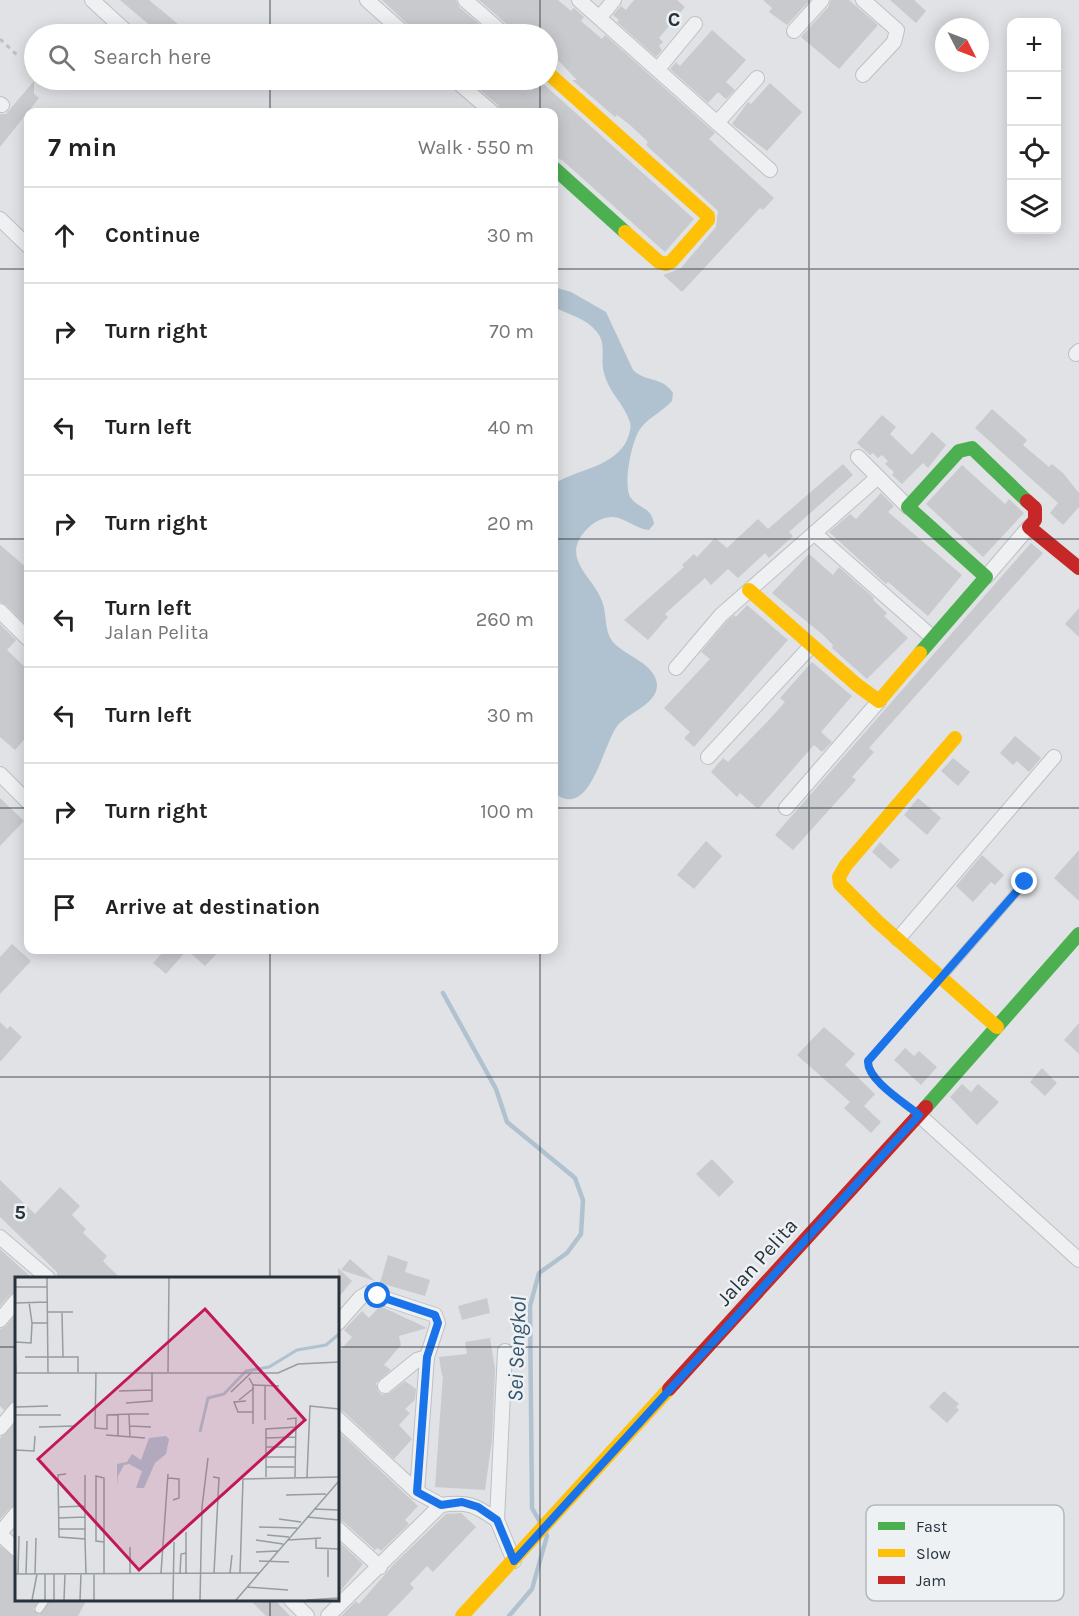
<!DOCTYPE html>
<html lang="en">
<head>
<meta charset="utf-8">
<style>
  :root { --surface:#fff; --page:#f6f6f6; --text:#222; --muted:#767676; --line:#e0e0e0 }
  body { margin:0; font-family:Karla,sans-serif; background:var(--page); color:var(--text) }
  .controls { position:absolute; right:18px; top:18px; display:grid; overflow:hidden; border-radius:12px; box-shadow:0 3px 15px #0003 }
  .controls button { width:54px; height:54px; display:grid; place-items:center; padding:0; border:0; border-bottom:2px solid var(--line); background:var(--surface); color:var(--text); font:30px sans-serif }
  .compass { position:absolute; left:935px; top:18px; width:54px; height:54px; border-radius:50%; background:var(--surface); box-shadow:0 3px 15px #0003; rotate:132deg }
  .stop { position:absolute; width:18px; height:18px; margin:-14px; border:4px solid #1a73e8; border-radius:50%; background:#fff }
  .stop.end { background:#1a73e8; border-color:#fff; box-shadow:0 2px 6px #0008 }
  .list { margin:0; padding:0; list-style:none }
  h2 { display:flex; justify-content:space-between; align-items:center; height:78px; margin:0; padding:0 24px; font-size:26px }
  h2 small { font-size:20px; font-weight:400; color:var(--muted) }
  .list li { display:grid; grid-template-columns:39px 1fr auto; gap:18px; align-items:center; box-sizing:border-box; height:96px; padding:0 24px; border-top:2px solid var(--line) }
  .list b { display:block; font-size:22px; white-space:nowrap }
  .list p { margin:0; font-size:20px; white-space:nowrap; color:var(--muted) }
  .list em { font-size:20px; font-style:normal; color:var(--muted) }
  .icon { flex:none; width:33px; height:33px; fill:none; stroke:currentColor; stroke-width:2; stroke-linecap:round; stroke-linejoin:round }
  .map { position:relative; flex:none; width:1079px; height:1616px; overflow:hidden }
  .search { position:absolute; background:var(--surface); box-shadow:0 3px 15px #0003; left:24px; top:24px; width:534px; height:66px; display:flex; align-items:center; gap:15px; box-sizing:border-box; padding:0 21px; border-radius:33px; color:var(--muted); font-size:22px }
  .panel { position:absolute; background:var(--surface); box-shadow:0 3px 15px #0003; left:24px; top:108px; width:534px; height:846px; border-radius:12px }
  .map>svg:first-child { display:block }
  .water { fill:#b0c2cf }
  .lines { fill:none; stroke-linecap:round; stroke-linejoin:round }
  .stream { stroke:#b0c2cf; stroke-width:4.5 }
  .building { fill:#c8cacd }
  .lane-casing { stroke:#bec0c3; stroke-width:10 }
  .street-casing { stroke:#bec0c3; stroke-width:16 }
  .path { stroke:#bec1c3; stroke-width:3; stroke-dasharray:4.5 4.5; stroke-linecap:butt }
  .lane { stroke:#eff0f2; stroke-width:7 }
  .street { stroke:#eff0f2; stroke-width:14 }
  .fast { stroke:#4caf50; stroke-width:14 }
  .slow { stroke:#ffc107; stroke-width:14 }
  .jam { stroke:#c62828; stroke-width:14 }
  .route { stroke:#1a73e8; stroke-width:8 }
  .grid { fill:none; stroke:#28323c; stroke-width:1.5; stroke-opacity:0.55 }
  .labels { text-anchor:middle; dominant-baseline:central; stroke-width:5; stroke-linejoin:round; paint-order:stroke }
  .street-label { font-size:21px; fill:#28323c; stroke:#edf1f4 }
  .water-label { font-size:22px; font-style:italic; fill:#35556d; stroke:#edf1f4 }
  .inset-river { fill:none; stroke:#b0c2cf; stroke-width:3 }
  .inset-road { fill:none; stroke:#969ca1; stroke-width:1.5 }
  .view { fill:#c2185b; fill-opacity:0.15; stroke:#c2185b; stroke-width:3 }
  .inset-edge { fill:none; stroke:#28323c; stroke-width:3 }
  .key { fill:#edf1f4; stroke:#b2b8bd; stroke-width:1.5 }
  .key-label { font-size:16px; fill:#28323c }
  .grid-label { font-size:20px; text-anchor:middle; font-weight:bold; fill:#28323c; stroke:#edf1f4; stroke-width:5; stroke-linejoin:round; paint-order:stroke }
</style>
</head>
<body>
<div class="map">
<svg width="1079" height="1616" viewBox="0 0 1079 1616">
  <rect width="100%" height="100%" fill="#e0e2e5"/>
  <path class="water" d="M554,287L571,292L606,312L633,370C647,383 662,376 673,393L672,401C662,412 649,417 640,429C632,440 622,486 631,498C639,509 652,507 654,524L649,530C635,529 624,516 611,517C601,518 594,522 587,529C559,558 593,576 602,601C607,613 604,630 612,641C623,655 655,663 657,684C658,704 629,712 618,725C603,742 591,822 554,793V484C577,469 608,469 625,444C628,438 632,428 630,422C624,404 608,391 604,373C600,359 607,344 597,332C586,318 569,315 554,307Z"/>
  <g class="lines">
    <g class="stream">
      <polyline points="443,993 496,1089 507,1122 575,1178 583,1200 581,1234 567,1253 539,1273 530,1306 532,1508 541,1524"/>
      <polyline points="509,1616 532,1589 547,1536 545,1531"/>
    </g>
  </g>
  <g class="building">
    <polygon points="120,0 149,0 190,34 160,34"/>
    <polygon points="382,0 456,0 459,7 491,34 418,34"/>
    <polygon points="479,0 558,0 571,11 574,8 584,17 581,21 602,39 605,35 715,133 709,139 774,198 763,210 760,208 682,292 663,275 680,269 716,227 718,211 646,145 648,142 630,125 617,115 615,117 572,80 577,80 548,50 548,34 529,34 523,29 518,34 513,34 510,27"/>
    <polygon points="634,0 677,0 685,7 659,38 663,42 659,46 662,50 656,57 617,22 619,20 613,15 621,6 626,10"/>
    <polygon points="763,0 810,0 787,25 769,12 772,8"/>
    <polygon points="831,0 849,0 878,25 839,69 801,37 829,6"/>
    <polygon points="890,0 914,0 926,11 916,23"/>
    <polygon points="712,30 746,60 726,82 735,90 726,99 718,92 708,103 670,69 676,62 680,66"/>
    <polygon points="468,80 539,80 694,219 665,252 562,160 554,157 554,112 501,112 498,105"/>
    <polygon points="34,81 34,94 39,98 0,147 0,114 6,114"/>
    <polygon points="770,83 802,112 767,151 732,124 748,102 751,104"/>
    <polygon points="992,409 1027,440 1023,445 1049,467 1052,464 1063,473 1079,493 1079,507 1063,525 1050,513 1058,503 975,428"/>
    <polygon points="882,415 896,427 890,434 912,455 932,432 946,445 928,468 923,463 902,484 892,475 894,472 885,464 888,461 882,455 878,458 873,453 870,455 857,443"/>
    <polygon points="843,464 853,475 789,532 793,536 769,558 765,553 738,578 728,569 711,585 705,578 665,614 668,617 648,640 624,620 684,567 682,565 694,554 697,557 715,538 727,548 758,519 768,529"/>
    <polygon points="962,465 1005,504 1009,499 1024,513 983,557 926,504"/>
    <polygon points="881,493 894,506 888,512 962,575 928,616 888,582 886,584 829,532 850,514 856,519"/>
    <polygon points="1031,543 1043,553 869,748 874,752 852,777 856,780 793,850 775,835"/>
    <polygon points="0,545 28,569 28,627 6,605 0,602"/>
    <polygon points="809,554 833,575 839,567 874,598 873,600 887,613 884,616 908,638 867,679 832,648 833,645 823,635 772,593"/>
    <polygon points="747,605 788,640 694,747 684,738 690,732 664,708 710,659 701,652 727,621 734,615 736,617"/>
    <polygon points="1079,608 1079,637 1065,624"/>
    <polygon points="0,624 16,640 7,650 28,670 28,735 15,750 0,737"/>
    <polygon points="812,662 852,696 821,732 832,742 822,752 814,745 758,809 740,793 737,797 711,772 723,758 728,762 768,721 785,702 780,698"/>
    <polygon points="1015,736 1041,758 1029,772 1017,761 1013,765 1000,753"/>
    <polygon points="953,758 970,772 958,786 941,771"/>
    <polygon points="0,798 24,821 0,846"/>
    <polygon points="918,798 941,818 927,835 904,815"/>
    <polygon points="706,841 722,856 694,889 677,875"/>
    <polygon points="880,842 900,860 891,869 872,852"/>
    <polygon points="1079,850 1079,901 1054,878"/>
    <polygon points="982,855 1004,875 995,885 991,882 973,902 956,886"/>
    <polygon points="12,944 31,961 0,994 0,957"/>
    <polygon points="165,950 220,950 205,966 187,950 166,974 153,963"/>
    <polygon points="0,1022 7,1029 10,1026 22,1037 0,1062"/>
    <polygon points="1079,1023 1079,1054 1064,1040"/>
    <polygon points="824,1027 855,1054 845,1065 875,1094 864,1106 881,1122 871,1133 844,1108 850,1102 797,1055"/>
    <polygon points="905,1048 914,1056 919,1051 937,1067 921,1085 894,1060"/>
    <polygon points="1042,1068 1057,1083 1045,1096 1030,1082"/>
    <polygon points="962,1084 971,1092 978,1084 999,1102 977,1125 950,1097"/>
    <polygon points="712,1159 734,1182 719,1197 696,1174"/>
    <polygon points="0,1180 35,1214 60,1187 80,1206 72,1215 86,1229 83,1233 107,1256 103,1261 120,1278 57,1278 57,1272 0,1217"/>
    <polygon points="0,1249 32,1278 16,1278 16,1292 10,1295 0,1306"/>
    <polygon points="388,1255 408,1262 405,1272 430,1280 425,1296 380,1283"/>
    <polygon points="350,1259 375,1281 341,1270"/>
    <polygon points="338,1268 352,1281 338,1298"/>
    <polygon points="487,1298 490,1313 462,1320 458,1306"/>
    <polygon points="380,1306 427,1328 399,1336 401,1345 384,1365 391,1370 376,1383 378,1391 382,1395 390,1393 405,1381 416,1389 415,1400 405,1409 410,1413 399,1425 412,1439 394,1459 344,1412 338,1410 338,1353 352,1337 344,1330 362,1311 369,1318"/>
    <polygon points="16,1314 16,1400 4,1410 0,1406 0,1329 6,1326"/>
    <polygon points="490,1338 495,1369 492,1440 485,1490 435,1487 443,1374 442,1376 439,1357 467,1354 465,1342"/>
    <polygon points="944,1391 959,1404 956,1407 959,1410 947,1423 929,1407"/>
    <polygon points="16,1422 16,1505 10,1508 0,1519 0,1438"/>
    <polygon points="338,1431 418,1506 405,1520 409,1524 381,1551 378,1548 375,1550 344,1522 338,1520"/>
    <polygon points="461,1513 476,1527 433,1572 427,1566 410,1584 414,1588 387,1616 341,1616 356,1601 359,1604 394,1564 446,1514"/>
    <polygon points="338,1541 363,1564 338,1594"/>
    <polygon points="0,1546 16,1558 16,1599 39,1599 33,1609 39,1615 51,1599 87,1599 78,1616 0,1616"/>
    <polygon points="249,1599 274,1599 290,1616 266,1616"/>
  </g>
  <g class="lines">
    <g class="lane-casing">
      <g id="lane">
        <polyline points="942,977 1025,882"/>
        <polyline points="39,1609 45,1600"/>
      </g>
    </g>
    <g class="street-casing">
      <g id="street">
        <polyline points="92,0 129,34"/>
        <polyline points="367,0 405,34"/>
        <polyline points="465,0 504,34"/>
        <polyline points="579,0 770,170"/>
        <polyline points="600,17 614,0"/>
        <polyline points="794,31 822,0"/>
        <polyline points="658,69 695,24"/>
        <polyline points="863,75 894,42 897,30 863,0"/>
        <polyline points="455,80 492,112"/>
        <polyline points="0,104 2,105"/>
        <polyline points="717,123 757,78"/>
        <polyline points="0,219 28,246"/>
        <polyline points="1076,354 1079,351"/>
        <polyline points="858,457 908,507"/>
        <polyline points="814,533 932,637"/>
        <polyline points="986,577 1029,527"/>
        <polyline points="0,611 28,639"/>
        <polyline points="676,668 721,615 878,477"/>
        <polyline points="708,757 811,646"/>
        <polyline points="0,774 28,802"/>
        <polyline points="786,808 879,701"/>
        <polyline points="898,939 1054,757"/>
        <polyline points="919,1115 1079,1260"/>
        <polyline points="0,1237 48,1278"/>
        <polyline points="0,1320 16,1301"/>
        <polyline points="338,1323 360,1298 368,1293 435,1315 438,1323 427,1357 417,1360 385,1386"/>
        <polyline points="505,1351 497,1520 514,1561"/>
        <polyline points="338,1419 417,1492 441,1505"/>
        <polyline points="0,1428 16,1409"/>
        <polyline points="417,1492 427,1357"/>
        <polyline points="338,1529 380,1567"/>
        <polyline points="0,1533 16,1514"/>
        <polyline points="0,1534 16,1549"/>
        <polyline points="291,1600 307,1616"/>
        <path d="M328,1616L441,1505C468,1501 475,1505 497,1520"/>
      </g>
    </g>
    <g class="path">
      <polyline points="0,39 17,55"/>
      <path d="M908,1105C894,1095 867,1080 868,1061L932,988"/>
    </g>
    <use href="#lane" class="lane"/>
    <use href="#street" class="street"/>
    <g class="fast">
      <polyline points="554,168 625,232"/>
      <polyline points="920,653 986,577 908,507 959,451 972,448 1027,501"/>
      <polyline points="926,1107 1079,934"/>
    </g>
    <g class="slow">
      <polyline points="548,73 708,216 708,220 672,261 666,264 659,262 625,232"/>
      <polyline points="749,590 857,685 879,701 920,653"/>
      <polyline points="955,738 846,865 839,877 840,884 878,922 997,1027"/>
      <polyline points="462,1616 669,1389"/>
    </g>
    <g class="jam">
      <polyline points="1027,501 1035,508 1035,520 1029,527 1079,568"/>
      <polyline points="669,1389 926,1107"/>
    </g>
  </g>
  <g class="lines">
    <path class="route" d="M378,1296L435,1315L438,1323L427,1357L417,1492L441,1505L462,1502L478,1507L497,1520L514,1561L919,1115C905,1103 867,1080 868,1061L1025,882"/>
  </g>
  <path class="grid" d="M270,0V34M540,0V34M809,0V1616M270,80V112M540,80V112M0,269H28M554,269H1079M0,539H28M554,539H1079M0,808H28M554,808H1079M270,950V1278M540,950V1616M0,1077H1079M0,1347H16M338,1347H1079M270,1600V1616"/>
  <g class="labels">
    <g class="street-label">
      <text transform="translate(757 1262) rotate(-48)">Jalan Pelita</text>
    </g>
    <g class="water-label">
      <text transform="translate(517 1349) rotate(-88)">Sei Sengkol</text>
    </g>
  </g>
  <g transform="translate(15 1277)">
    <rect width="324" height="324" fill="#e0e2e5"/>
    <path d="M151,159L154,162L151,177L140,186L129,211H121L127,194L114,187L109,188L103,199L102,210V187L112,185L117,177L126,183L134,161Z" fill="#b0c2cf"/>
    <path class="inset-river" d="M185,155L193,121L209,117L231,94L254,90L282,73L311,68L324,57"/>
    <path class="inset-road" d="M32,1L33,96M0,10H32M14,25L17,46M0,26L32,25M32,35H58M0,65L16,66L17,46H32M0,66L1,96M10,80H48L47,36M48,80H63V95M81,95L80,151L92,152V138L114,137L115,161M153,95L154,1M0,96H263L283,87L324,85M234,101L238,108L264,109M238,108V147M250,108V143M104,114L137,113M216,115L237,95M224,123L239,111M231,124L219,125L223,135H238M111,126L137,124V95M0,130L33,129M114,137H134M0,138H46M103,138V159M272,142L281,141L280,200M115,149L136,150M24,150L60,149M91,158L130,161M251,161L281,160M251,170H281M0,173L19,174L20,159M251,180H281M251,190H279M51,197L43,198L44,260L70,262L71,297M70,198V262M198,200L204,201L199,296M251,200V152L282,150M292,200L295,129L324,132M153,201L164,202V221L158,223M271,218L311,217M44,230L70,229M299,232L324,233M292,240L324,243M44,241L70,240M264,242L286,245M244,250L282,251M44,252H70M171,255V296M252,258L274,260M301,261V271L324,272M241,263L268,267M273,263L306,261M89,265L81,264V199L89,201V297M241,275L263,274M244,284L274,285M146,296L153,197M165,296L166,277L171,276M215,296L217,278M225,296L228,202L324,200M0,297L244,296M3,297L4,259M11,297L12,264M20,297L21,261M30,297V323M39,297V323M79,297V323M115,297V270M313,300V271M232,310L273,313M17,323L22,297M49,323L50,297M65,323L66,297M158,323L159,265M185,323L187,230L193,181M221,323L324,204M292,323L324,321"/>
    <path class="view" d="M190,32L290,143L124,293L23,182Z"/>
    <rect width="324" height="324" class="inset-edge"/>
  </g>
  <rect x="866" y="1505" width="198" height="96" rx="9" class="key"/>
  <rect x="878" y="1522" width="27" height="8" fill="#4caf50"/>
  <rect x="878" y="1549" width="27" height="8" fill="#ffc107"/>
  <rect x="878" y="1576" width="27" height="8" fill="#c62828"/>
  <g class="key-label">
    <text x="916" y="1532">Fast</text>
    <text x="916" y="1559">Slow</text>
    <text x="916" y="1586">Jam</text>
  </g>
  <g class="grid-label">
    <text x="674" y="26">C</text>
    <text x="20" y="1219">5</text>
  </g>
</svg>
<div class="controls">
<button>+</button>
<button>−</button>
<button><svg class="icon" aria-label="locate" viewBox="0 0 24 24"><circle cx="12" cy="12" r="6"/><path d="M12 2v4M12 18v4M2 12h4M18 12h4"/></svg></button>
<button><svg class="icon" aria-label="layers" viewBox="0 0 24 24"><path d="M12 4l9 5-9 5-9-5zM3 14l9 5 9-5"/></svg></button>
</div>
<svg class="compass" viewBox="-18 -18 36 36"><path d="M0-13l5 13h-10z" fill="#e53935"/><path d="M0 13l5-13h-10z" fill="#767676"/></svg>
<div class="stop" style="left:378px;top:1296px"></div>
<div class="stop end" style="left:1025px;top:882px"></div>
<div class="search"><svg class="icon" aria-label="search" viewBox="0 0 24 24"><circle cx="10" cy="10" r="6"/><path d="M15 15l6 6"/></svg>Search here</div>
<section class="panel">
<h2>7 min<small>Walk · 550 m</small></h2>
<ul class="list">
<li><svg class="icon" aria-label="ahead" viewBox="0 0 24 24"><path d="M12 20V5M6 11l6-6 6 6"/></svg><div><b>Continue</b></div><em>30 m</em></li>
<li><svg class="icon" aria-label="right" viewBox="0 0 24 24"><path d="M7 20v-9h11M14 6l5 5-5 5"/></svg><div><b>Turn right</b></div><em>70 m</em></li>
<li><svg class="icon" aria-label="left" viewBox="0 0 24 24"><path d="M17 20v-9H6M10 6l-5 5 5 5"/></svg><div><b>Turn left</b></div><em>40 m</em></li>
<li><svg class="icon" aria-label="right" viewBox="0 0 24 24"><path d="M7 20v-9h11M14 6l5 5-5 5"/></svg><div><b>Turn right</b></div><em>20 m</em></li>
<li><svg class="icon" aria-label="left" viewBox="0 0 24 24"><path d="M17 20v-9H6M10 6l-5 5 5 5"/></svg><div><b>Turn left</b><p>Jalan Pelita</p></div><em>260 m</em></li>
<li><svg class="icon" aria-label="left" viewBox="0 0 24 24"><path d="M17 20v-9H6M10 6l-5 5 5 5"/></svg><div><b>Turn left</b></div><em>30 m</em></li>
<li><svg class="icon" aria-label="right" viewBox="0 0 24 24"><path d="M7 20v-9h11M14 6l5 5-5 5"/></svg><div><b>Turn right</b></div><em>100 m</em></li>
<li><svg class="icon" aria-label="arrive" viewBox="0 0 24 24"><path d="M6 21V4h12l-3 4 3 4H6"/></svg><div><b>Arrive at destination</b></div></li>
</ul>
</section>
</div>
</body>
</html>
